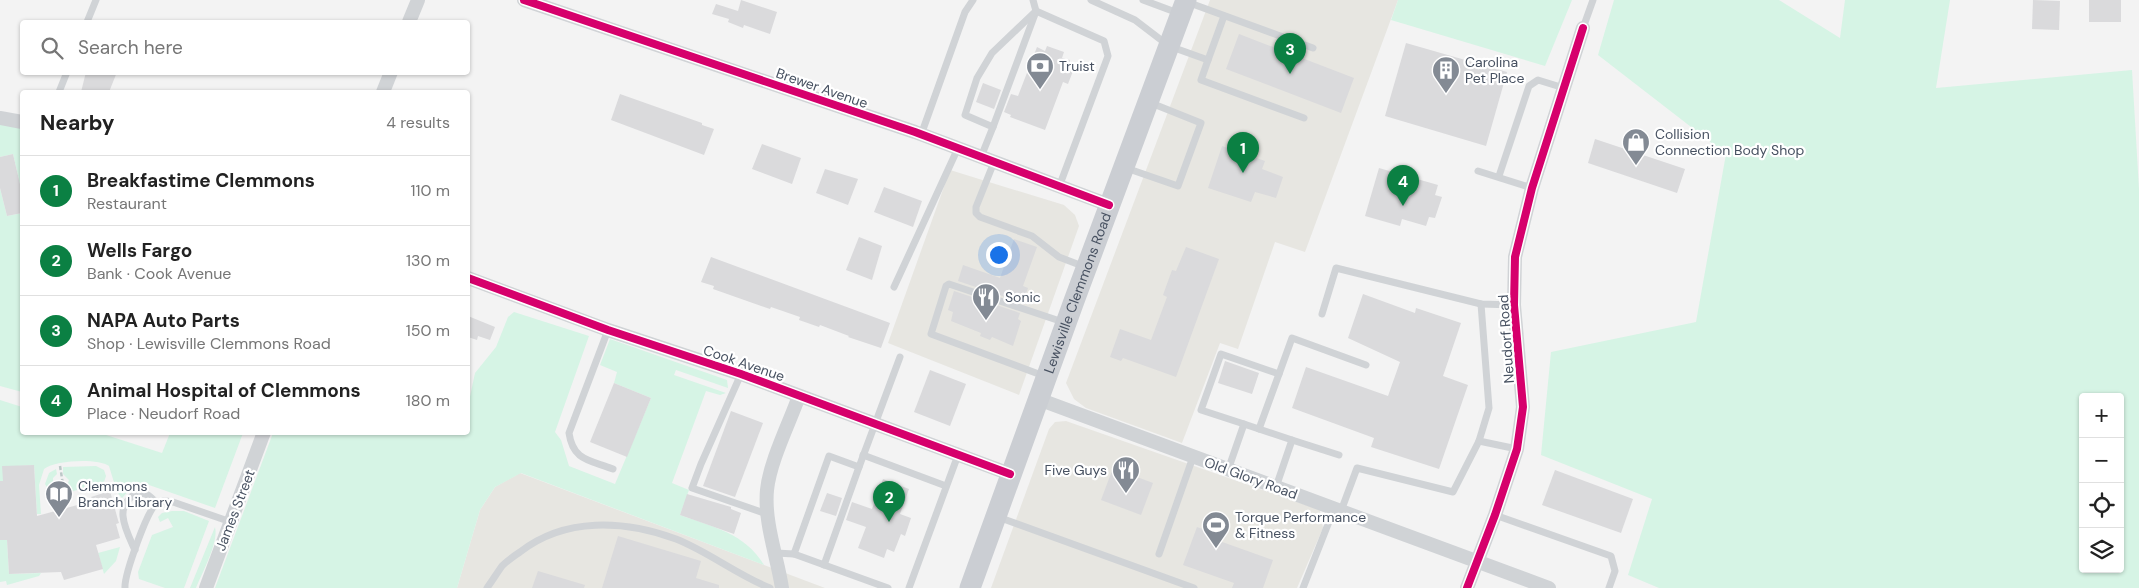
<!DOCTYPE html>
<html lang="en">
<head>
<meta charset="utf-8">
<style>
  :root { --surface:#fff; --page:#f2f2f2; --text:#222; --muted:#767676; --line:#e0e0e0; --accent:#0b8043 }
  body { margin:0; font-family:"DM Sans",sans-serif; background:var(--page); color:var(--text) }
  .controls { position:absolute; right:15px; bottom:15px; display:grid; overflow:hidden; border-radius:5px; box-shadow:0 1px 4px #0004 }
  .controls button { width:45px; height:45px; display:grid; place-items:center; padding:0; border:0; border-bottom:1px solid var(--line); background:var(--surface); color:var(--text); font:25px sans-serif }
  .you { position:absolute; left:998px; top:254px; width:18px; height:18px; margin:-12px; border:4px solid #fff; border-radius:50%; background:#1a73e8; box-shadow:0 0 0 8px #1a73e833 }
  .badge { display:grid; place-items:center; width:32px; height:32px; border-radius:50%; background:var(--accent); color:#fff; font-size:16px; font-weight:700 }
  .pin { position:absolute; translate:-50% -41px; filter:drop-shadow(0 1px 2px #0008) }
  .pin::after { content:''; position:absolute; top:26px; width:18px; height:15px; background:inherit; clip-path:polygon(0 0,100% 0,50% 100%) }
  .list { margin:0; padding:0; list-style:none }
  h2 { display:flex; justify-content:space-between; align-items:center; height:65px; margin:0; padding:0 20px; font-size:21px }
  h2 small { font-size:16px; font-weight:400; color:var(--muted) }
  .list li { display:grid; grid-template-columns:32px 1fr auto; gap:15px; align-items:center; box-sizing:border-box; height:70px; padding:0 20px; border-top:1px solid var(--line) }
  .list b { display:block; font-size:19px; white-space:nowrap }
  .list p { margin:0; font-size:16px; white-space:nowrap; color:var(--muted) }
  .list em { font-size:16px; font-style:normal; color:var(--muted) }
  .icon { flex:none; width:28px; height:28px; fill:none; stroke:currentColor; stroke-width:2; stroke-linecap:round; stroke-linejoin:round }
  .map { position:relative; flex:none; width:2139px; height:588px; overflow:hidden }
  .search { position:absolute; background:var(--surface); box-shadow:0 1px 4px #0004; left:20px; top:20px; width:450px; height:55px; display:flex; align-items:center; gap:12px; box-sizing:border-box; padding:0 18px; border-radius:5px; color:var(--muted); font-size:19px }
  .panel { position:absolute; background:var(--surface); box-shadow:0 1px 4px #0004; left:20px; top:90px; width:450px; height:345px; border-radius:5px }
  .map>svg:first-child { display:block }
  .commercial { fill:#e7e6e1 }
  .green { fill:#d6f4e5; fill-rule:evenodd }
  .building { fill:#dadadc }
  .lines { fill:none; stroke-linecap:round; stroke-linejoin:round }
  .path { stroke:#bcc8c7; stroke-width:2.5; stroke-dasharray:4 2.5; stroke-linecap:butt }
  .service { stroke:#d0d3d6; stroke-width:7 }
  .minor { stroke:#d0d3d6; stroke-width:14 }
  .primary { stroke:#cbced3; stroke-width:21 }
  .cycleway-casing { stroke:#fff; stroke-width:11 }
  .cycleway { stroke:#d6006c; stroke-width:8 }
  .labels { text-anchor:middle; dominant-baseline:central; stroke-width:4.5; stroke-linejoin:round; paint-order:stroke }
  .poi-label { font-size:14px; fill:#475161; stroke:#fff; text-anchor:start }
  .street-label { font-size:14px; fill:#475161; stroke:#fff }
</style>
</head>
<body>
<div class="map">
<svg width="2139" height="588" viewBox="0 0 2139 588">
  <rect width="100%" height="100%" fill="#f3f3f3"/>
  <g class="commercial">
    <polygon points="1210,0 1398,0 1305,252 1275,242 1238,349 1220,343 1182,443 1086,408 1074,399 1066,383"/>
    <polygon points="950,170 1064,205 1075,215 1079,226 1019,395 888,343"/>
    <polygon points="1066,421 1320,510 1323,528 1297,588 991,588 1049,429 1055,422"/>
    <polygon points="520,473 825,588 457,588 480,510 495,487"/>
  </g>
  <g class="green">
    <polygon points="1398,0 1572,0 1545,66 1391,20"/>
    <path d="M1614,0H1779L1840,38L1845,0H1950L1936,88L2132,70L2139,189V588H1659L1628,575L1652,499L1541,455L1551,352L1696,322L1726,154L1598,55ZM2083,397H2120V569H2083Z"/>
    <polygon points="0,124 22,128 22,193 13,154 0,157"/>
    <polygon points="0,188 7,216 22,213 22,392 0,386"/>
    <path d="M514,312L589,336L555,432L561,440L569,466L615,484L651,398L614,383L617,372L600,365L610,339L727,380L728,388L676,370L674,375L726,393L720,395L706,391L672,483L689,490L680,515C713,527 745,533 764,565L521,473L495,487L480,510L457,588H215L273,433L455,432L460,435L461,433L468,432V406L475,373L496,347L508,317Z"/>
    <path d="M0,400L22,407V432L100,433L162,453L170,433H243L215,508L149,485L133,486L122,498L117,492L109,466C98,458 55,460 44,469L39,485L41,514H37L34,465L3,467V481H0Z"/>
    <polygon points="96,466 104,470 106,476 104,482 67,493 66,489 69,480 63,474 63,467"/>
    <polygon points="56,469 57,474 53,478 53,485 60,490 60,496 51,494 45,484 49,473"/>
    <polygon points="172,511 184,511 209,521 184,588 165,588 139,579 138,572 152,535 173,527 168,518 160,522 158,517 162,513"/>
    <path d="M215,527C219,542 202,573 196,588H190Z"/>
    <polygon points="0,540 7,540 9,574 41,573 39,576 7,585 6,581 0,582"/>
    <polygon points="120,547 116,561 104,574 98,553"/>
  </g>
  <g class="building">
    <polygon points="741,0 777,12 770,34 744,25 743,28 728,22 729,19 712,14 716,4 738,11"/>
    <polygon points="2033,0 2060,1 2059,30 2032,29"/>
    <rect x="2089" y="0" width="32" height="22"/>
    <polygon points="1239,34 1354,78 1341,113 1226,69"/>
    <polygon points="1406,43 1507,72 1486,146 1385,116"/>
    <polygon points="1047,46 1064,52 1062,58 1070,60 1067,69 1073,71 1068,84 1063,82 1045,130 1010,117 1011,115 1004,112 1011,94 1018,96 1037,47 1045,51"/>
    <polygon points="86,72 117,72 109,92 81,92"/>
    <polygon points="983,83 1001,90 994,109 976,102"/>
    <polygon points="620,94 702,123 702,125 714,129 704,155 611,120"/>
    <polygon points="1595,139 1685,169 1677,193 1588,163"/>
    <polygon points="762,144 801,158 792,184 752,169"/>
    <polygon points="1222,146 1265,161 1262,169 1283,177 1276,198 1255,192 1251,202 1208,188"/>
    <polygon points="13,154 22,193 22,213 7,216 0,188 0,157"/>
    <polygon points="1379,168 1438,185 1435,195 1442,197 1435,218 1429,217 1426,226 1402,219 1400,226 1365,216"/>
    <polygon points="825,169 858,179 848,205 816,193"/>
    <polygon points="884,187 922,201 913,227 874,212"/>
    <polygon points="859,237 882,246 872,280 846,270"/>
    <polygon points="1014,239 1037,247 1023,286 1028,288 1023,303 958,281 963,265 1000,278"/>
    <polygon points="1186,247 1219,259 1176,377 1123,358 1121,361 1110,357 1120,329 1151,340 1167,297 1163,295 1172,270 1176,271"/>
    <polygon points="711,257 890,323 881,348 848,337 849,336 820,325 819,327 799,320 800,317 771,307 770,309 713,289 714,286 701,282"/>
    <polygon points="954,291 1020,313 1018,319 1021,321 1013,346 992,337 990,340 980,336 981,333 951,321 953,312 948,310"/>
    <polygon points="1363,294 1415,313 1416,308 1461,323 1443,376 1468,385 1439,469 1371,447 1374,438 1292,408 1306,367 1388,396 1400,362 1348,338"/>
    <polygon points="468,316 495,327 490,340 478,336 477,340 468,337"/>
    <polygon points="1225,361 1259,373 1252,394 1218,383"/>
    <polygon points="930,370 966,384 950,426 914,412"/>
    <polygon points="614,383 651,398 627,457 590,442"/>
    <polygon points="731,411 763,423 735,497 703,486"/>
    <polygon points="34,465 37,516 92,501 91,497 110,491 118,520 119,523 116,524 120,538 96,545 103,569 64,580 61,572 9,574 7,540 0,540 0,481 3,481 2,466"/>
    <polygon points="1113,468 1153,483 1141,515 1101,500"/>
    <polygon points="1555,470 1633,499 1621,533 1542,505"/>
    <polygon points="883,479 909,489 900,514 911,518 905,536 901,534 894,552 887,549 884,558 858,548 866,527 846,520 852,502 872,509"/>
    <polygon points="827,493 842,498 836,516 820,511"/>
    <polygon points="687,494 731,507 731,509 741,513 734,534 680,515"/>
    <polygon points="1197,527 1213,533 1211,538 1273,560 1263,588 1232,588 1234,583 1183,565"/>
    <polygon points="618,536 701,561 696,578 719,585 719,588 602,588"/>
    <polygon points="538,571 585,585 584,588 532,588"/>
  </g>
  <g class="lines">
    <polyline class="path" points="60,466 65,497"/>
    <g class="service">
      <polyline points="1033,0 1036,11 1104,41 1108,56 1059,187"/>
      <polyline points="1091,0 1135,20 1169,46 1208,60 1224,16"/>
      <polyline points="1143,0 1178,13"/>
      <polyline points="1187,2 1313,48"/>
      <polyline points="87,22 96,0"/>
      <polyline points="1583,28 1593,0"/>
      <polyline points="1208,60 1201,80 1304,118"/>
      <polyline points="59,92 67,72"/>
      <polyline points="993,127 1035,14"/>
      <polyline points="921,135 965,12 973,0"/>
      <polyline points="981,157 993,127 965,115 977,78 992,53 1036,11"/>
      <polyline points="994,162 976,207 976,213 980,217 1032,236 1059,257 1085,267"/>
      <polyline points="1126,168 1178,186 1201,123 1151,103"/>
      <polyline points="1478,171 1532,188"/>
      <polyline points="1499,176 1529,86 1538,80 1564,88"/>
      <polyline points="894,287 958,148"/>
      <polyline points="1322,314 1336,268 1481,304 1514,305"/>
      <path d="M608,330L569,433C573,461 590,460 613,469"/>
      <polyline points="741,374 701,464 692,488 767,514"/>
      <polyline points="1044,376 931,334 946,286 949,284 1063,322"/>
      <polyline points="1244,424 1201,410 1221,354 1279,374 1292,338 1366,365"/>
      <polyline points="1259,429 1279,374"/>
      <polyline points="1292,440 1339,455"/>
      <polyline points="1479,441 1517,449"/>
      <polyline points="863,455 946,486"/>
      <polyline points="1228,470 1244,424 1292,440 1276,487"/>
      <polyline points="1341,511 1357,468 1453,492 1479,441 1489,408 1481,304"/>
      <polyline points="1495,515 1611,556 1615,571 1609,588"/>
      <polyline points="998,517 1194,588"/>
      <path d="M135,550C130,539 124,528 123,516C122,505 132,490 145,494C150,495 153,500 157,503"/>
      <polyline points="776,553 794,554 888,588"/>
      <polyline points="794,554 829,456 859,467 900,357"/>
      <polyline points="1159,554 1193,457"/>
      <polyline points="824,565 859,467"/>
      <path d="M125,588C124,576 147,510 157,503C162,500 167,501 173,502L231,522"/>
      <path d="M487,588C492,581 497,573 502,566C507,561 514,556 520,552C565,517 624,520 676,539C709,552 737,575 770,588"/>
      <polyline points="909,588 958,455"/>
      <polyline points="1303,588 1334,509"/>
    </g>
    <g class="minor">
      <polyline points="524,0 915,132 1109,205"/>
      <polyline points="409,22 418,0"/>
      <polyline points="383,92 391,72"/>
      <polyline points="0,118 22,122"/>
      <polyline points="468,278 608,330 741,374 1010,474"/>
      <polyline points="1038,399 1549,588"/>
      <polyline points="206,588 264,432"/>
      <path d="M782,588C777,556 764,522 767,490C770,461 789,424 799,396"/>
      <polyline points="1467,588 1495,515 1517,449 1523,407 1514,305 1515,257 1532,188 1583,28"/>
    </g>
    <path class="primary" id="s1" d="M970,588L1074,301L1186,0"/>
    <g class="cycleway-casing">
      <g id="cycleway">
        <polyline points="524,0 915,132 1109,205"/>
        <polyline points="468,278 608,330 741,374 1010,474"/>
        <polyline points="1467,588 1495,515 1517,449 1523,407 1514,305 1515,257 1532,188 1583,28"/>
      </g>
    </g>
    <use href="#cycleway" class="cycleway"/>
  </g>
  <defs>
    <g id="bank-pin" transform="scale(1.4375)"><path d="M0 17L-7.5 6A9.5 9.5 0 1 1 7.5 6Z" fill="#838a94" stroke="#fff"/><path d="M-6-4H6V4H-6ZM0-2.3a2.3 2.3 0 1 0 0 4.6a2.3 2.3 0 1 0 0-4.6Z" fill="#fff"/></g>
    <g id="building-pin" transform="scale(1.4375)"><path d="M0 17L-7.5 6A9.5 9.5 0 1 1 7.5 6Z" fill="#838a94" stroke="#fff"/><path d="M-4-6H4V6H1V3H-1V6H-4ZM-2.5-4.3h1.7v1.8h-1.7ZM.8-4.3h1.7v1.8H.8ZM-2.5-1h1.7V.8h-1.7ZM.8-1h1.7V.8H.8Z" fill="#fff"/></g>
    <g id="shop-pin" transform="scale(1.4375)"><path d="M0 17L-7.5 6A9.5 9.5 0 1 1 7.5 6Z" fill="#838a94" stroke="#fff"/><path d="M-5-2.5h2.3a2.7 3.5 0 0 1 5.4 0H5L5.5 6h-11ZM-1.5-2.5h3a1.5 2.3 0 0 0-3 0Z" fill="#fff"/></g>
    <g id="restaurant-pin" transform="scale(1.4375)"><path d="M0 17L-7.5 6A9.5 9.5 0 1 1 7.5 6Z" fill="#838a94" stroke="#fff"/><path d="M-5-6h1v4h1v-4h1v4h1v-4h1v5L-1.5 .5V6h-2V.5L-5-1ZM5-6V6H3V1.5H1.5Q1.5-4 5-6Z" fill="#fff"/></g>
    <g id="library-pin" transform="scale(1.4375)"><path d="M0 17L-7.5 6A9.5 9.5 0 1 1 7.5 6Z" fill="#838a94" stroke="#fff"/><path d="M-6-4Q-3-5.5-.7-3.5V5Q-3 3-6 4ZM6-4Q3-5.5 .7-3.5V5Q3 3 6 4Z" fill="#fff"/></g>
    <g id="stadium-pin" transform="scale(1.4375)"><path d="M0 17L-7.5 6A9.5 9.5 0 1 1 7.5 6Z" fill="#838a94" stroke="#fff"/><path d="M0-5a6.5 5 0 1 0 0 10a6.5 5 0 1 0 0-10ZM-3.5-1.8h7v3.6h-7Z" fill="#fff"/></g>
  </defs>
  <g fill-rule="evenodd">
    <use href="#bank-pin" x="1040" y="66"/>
    <use href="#building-pin" x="1446" y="70"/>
    <use href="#shop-pin" x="1636" y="142"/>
    <use href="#restaurant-pin" x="986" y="297"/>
    <use href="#restaurant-pin" x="1126" y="470"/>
    <use href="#library-pin" x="59" y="494"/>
    <use href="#stadium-pin" x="1216" y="525"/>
  </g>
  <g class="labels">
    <g class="poi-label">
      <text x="1465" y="62">Carolina<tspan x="1465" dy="16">Pet Place</tspan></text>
      <text x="1059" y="66">Truist</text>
      <text x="1655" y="134">Collision<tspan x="1655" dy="16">Connection Body Shop</tspan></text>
      <text x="1005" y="297">Sonic</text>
      <text x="1107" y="470" text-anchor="end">Five Guys</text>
      <text x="78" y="486">Clemmons<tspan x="78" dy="16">Branch Library</tspan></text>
      <text x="1235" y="517">Torque Performance<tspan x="1235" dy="16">&amp; Fitness</tspan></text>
    </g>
    <g class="street-label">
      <text transform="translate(822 88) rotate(19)">Brewer Avenue</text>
      <text stroke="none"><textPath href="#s1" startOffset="314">Lewisville Clemmons Road</textPath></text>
      <text transform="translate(1506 339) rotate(-94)">Neudorf Road</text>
      <text transform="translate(744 363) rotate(19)">Cook Avenue</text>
      <text transform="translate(1251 478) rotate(20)">Old Glory Road</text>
      <text transform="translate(235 510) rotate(-69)">James Street</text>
    </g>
  </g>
</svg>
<div class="controls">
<button>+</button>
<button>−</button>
<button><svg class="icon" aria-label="locate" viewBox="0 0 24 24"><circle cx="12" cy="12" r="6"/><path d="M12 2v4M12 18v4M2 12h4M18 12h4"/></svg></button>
<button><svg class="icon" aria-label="layers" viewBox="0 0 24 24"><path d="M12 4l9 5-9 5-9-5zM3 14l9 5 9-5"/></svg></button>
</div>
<div class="you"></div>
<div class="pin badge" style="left:1243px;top:173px">1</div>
<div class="pin badge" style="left:889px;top:522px">2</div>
<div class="pin badge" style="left:1290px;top:74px">3</div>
<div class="pin badge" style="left:1403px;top:206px">4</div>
<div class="search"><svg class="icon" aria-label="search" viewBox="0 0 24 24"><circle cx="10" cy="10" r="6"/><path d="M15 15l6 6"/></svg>Search here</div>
<section class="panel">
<h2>Nearby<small>4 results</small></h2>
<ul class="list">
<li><span class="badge">1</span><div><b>Breakfastime Clemmons</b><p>Restaurant</p></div><em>110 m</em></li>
<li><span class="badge">2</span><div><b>Wells Fargo</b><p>Bank · Cook Avenue</p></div><em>130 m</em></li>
<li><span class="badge">3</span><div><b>NAPA Auto Parts</b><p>Shop · Lewisville Clemmons Road</p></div><em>150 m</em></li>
<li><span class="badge">4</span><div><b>Animal Hospital of Clemmons</b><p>Place · Neudorf Road</p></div><em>180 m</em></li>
</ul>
</section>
</div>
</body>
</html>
